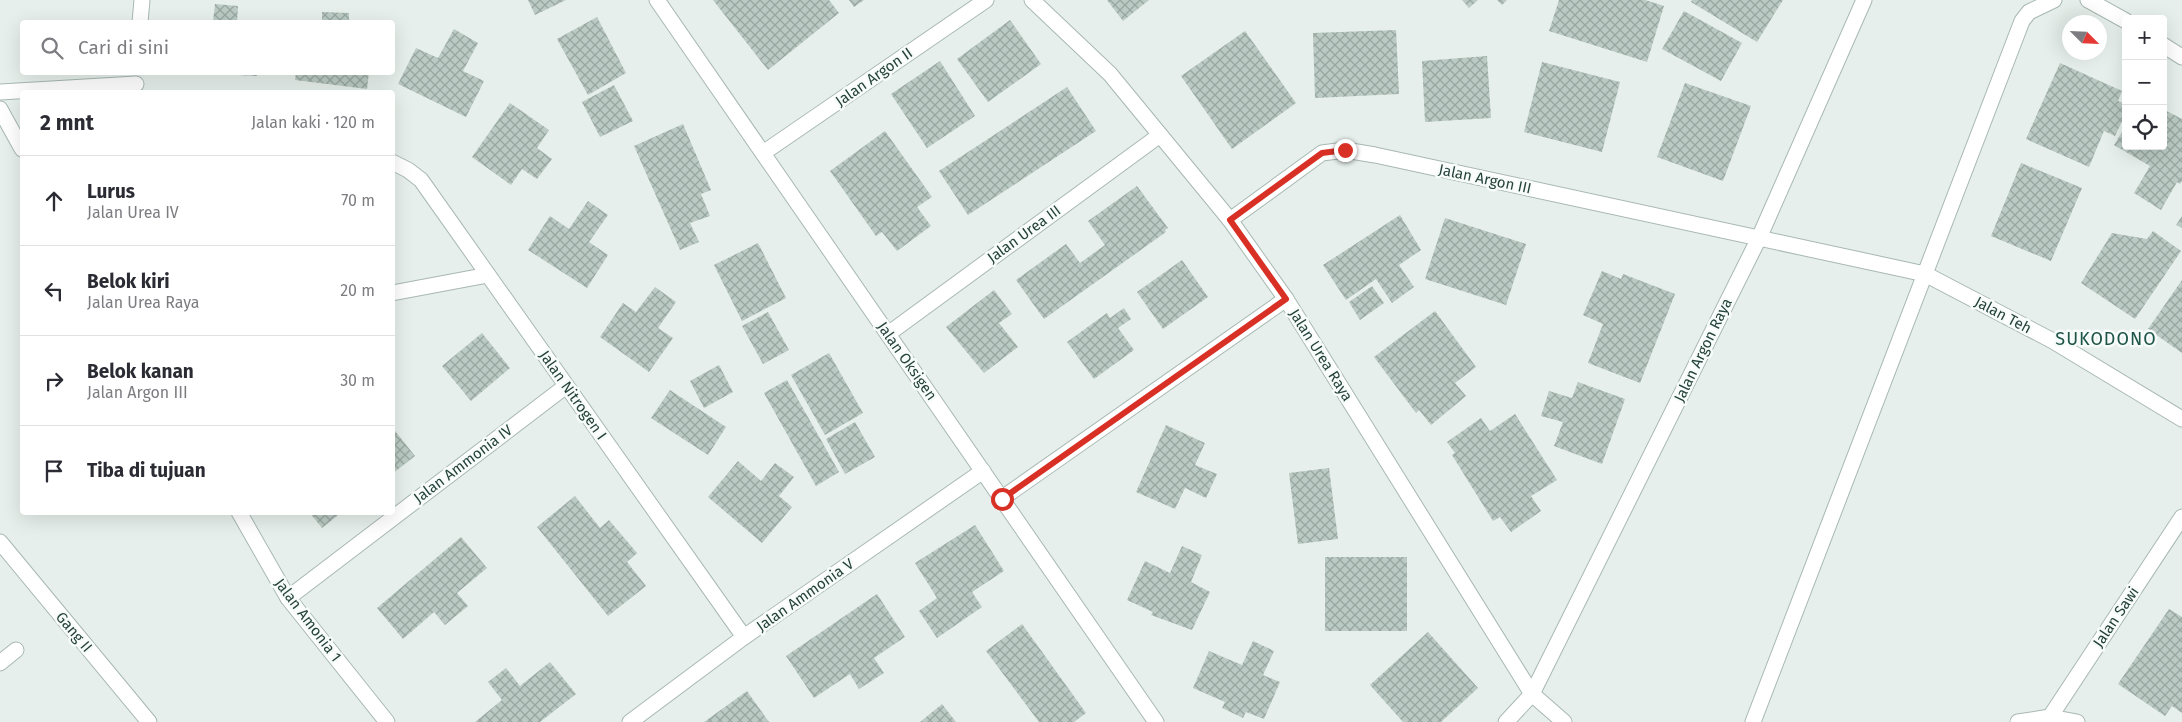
<!DOCTYPE html>
<html lang="id">
<head>
<meta charset="utf-8">
<style>
  :root { --surface:#fff; --page:#f2f2f3; --text:#2b2b33; --muted:#7c7c81; --line:#e1e1e2 }
  body { margin:0; font-family:"Fira Sans",sans-serif; background:var(--page); color:var(--text) }
  .controls { position:absolute; right:15px; top:15px; display:grid; overflow:hidden; border-radius:5px; box-shadow:0 5px 20px #0002 }
  .controls button { width:45px; height:45px; display:grid; place-items:center; padding:0; border:0; border-bottom:1px solid var(--line); background:var(--surface); color:var(--text); font:25px sans-serif }
  .compass { position:absolute; left:2062px; top:15px; width:45px; height:45px; border-radius:50%; background:var(--surface); box-shadow:0 5px 20px #0002; rotate:114deg }
  .stop { position:absolute; width:15px; height:15px; margin:-11px; border:4px solid #d93025; border-radius:50%; background:#fff }
  .stop.end { background:#d93025; border-color:#fff; box-shadow:0 1px 5px #0008 }
  .list { margin:0; padding:0; list-style:none }
  h2 { display:flex; justify-content:space-between; align-items:center; height:65px; margin:0; padding:0 20px; font-size:21px }
  h2 small { font-size:16px; font-weight:400; color:var(--muted) }
  .list li { display:grid; grid-template-columns:32px 1fr auto; gap:15px; align-items:center; box-sizing:border-box; height:90px; padding:0 20px; border-top:1px solid var(--line) }
  .list b { display:block; font-size:19px; white-space:nowrap }
  .list p { margin:0; font-size:16px; white-space:nowrap; color:var(--muted) }
  .list em { font-size:16px; font-style:normal; color:var(--muted) }
  .icon { flex:none; width:28px; height:28px; fill:none; stroke:currentColor; stroke-width:2; stroke-linecap:round; stroke-linejoin:round }
  .map { position:relative; flex:none; width:2182px; height:722px; overflow:hidden }
  .search { position:absolute; background:var(--surface); box-shadow:0 5px 20px #0002; left:20px; top:20px; width:375px; height:55px; display:flex; align-items:center; gap:12px; box-sizing:border-box; padding:0 18px; border-radius:5px; color:var(--muted); font-size:19px }
  .panel { position:absolute; background:var(--surface); box-shadow:0 5px 20px #0002; left:20px; top:90px; width:375px; height:425px; border-radius:5px }
  .map>svg:first-child { display:block }
  .building { fill:url(#building-cross-hatch) }
  .lines { fill:none; stroke-linecap:round; stroke-linejoin:round }
  .minor-casing { stroke:#a8b8b2; stroke-width:17 }
  .minor { stroke:#fff; stroke-width:15 }
  .route { stroke:#d93025; stroke-width:6 }
  .labels { text-anchor:middle; dominant-baseline:central; stroke-width:5; stroke-linejoin:round; paint-order:stroke }
  .street-label { font-size:15px; fill:#24423a; stroke:#f7fbf9 }
  .quarter-label { font-size:18px; letter-spacing:1px; fill:#1f5548; stroke:#f7fbf9 }
</style>
</head>
<body>
<div class="map">
<svg width="2182" height="722" viewBox="0 0 2182 722">
  <defs>
    <pattern id="building-cross-hatch" width="8" height="8" patternUnits="userSpaceOnUse" patternTransform="scale(1.25)"><rect width="8" height="8" fill="#bbcac4"/><path d="M0 0l8 8M0 8l8-8" fill="none" stroke="#98a6a0"/></pattern>
  </defs>
  <rect width="100%" height="100%" fill="#e6efeb"/>
  <g class="building">
    <polygon points="528,0 566,0 535,15"/>
    <polygon points="713,0 829,0 839,13 768,70"/>
    <polygon points="849,0 864,0 854,7"/>
    <polygon points="1107,0 1149,0 1123,21"/>
    <polygon points="1462,0 1478,0 1469,8"/>
    <polygon points="1497,0 1507,0 1502,5"/>
    <polygon points="1559,0 1645,0 1664,6 1647,62 1549,31"/>
    <polygon points="1692,0 1783,0 1757,42 1691,2"/>
    <polygon points="215,4 238,6 237,22 213,22"/>
    <polygon points="1684,11 1742,43 1721,81 1662,49"/>
    <polygon points="322,12 349,13 349,22 322,22"/>
    <polygon points="597,17 626,73 588,95 557,39"/>
    <polygon points="1010,20 1041,64 988,102 957,59"/>
    <polygon points="454,29 478,43 463,71 484,81 466,117 398,84 416,48 438,58"/>
    <polygon points="1396,30 1399,94 1315,98 1313,33"/>
    <polygon points="1245,31 1296,103 1232,149 1181,76"/>
    <polygon points="1487,56 1491,118 1425,122 1422,61"/>
    <polygon points="940,61 975,116 927,148 891,94"/>
    <polygon points="1542,62 1620,82 1602,152 1524,132"/>
    <polygon points="2060,63 2122,91 2118,101 2126,104 2126,113 2115,136 2104,131 2089,167 2026,139"/>
    <polygon points="219,72 257,72 257,76 219,74"/>
    <polygon points="296,72 369,72 367,89 295,80"/>
    <polygon points="1685,83 1751,106 1723,181 1657,157"/>
    <polygon points="614,85 633,121 600,137 582,102"/>
    <polygon points="1067,87 1096,131 968,215 939,171"/>
    <polygon points="510,103 549,130 537,148 552,159 537,179 522,169 511,185 472,157"/>
    <polygon points="2163,109 2182,119 2182,181 2180,184 2177,182 2161,210 2134,193 2150,166 2114,145 2126,125 2126,146 2163,146"/>
    <polygon points="683,124 711,190 701,194 710,216 690,223 699,242 680,250 634,146"/>
    <polygon points="885,131 932,197 917,207 931,226 897,251 882,232 876,236 830,171"/>
    <polygon points="2021,163 2082,188 2051,261 1991,236"/>
    <polygon points="1137,186 1168,228 1165,230 1166,232 1044,319 1016,280 1066,244 1080,263 1105,245 1088,221"/>
    <polygon points="588,201 608,215 589,242 608,255 587,288 528,250 550,216 569,229"/>
    <polygon points="1400,215 1421,250 1399,265 1414,287 1392,303 1376,279 1346,300 1323,265"/>
    <polygon points="2182,216 2182,228 2176,225"/>
    <polygon points="1445,218 1526,244 1506,305 1425,279"/>
    <polygon points="2153,231 2181,251 2135,319 2081,283 2112,233 2147,239"/>
    <polygon points="758,243 786,298 742,321 714,265"/>
    <polygon points="1182,260 1208,297 1163,329 1137,292"/>
    <polygon points="1602,271 1621,279 1623,274 1675,294 1640,383 1588,363 1603,324 1583,315"/>
    <polygon points="2182,280 2182,353 2148,329"/>
    <polygon points="1372,286 1384,303 1360,320 1349,302"/>
    <polygon points="655,287 676,302 658,328 673,338 649,372 600,337 623,303 636,312"/>
    <polygon points="994,290 1012,314 999,323 1018,347 984,373 946,327"/>
    <polygon points="1124,308 1131,319 1118,328 1134,350 1094,379 1067,342 1107,313 1110,318"/>
    <polygon points="1435,311 1476,367 1455,383 1466,396 1431,425 1419,410 1416,413 1374,357"/>
    <polygon points="768,312 789,350 763,364 742,326"/>
    <polygon points="482,333 510,368 471,401 442,366"/>
    <polygon points="829,353 863,413 825,435 791,375"/>
    <polygon points="719,365 733,392 704,408 690,381"/>
    <polygon points="787,380 839,472 816,486 764,393"/>
    <polygon points="1578,382 1625,399 1602,464 1554,446 1563,422 1541,416 1549,391 1572,398"/>
    <polygon points="670,390 726,427 708,455 651,418"/>
    <polygon points="1515,414 1557,480 1531,496 1541,511 1511,532 1500,517 1493,521 1452,455 1455,453 1447,442 1481,418 1490,431"/>
    <polygon points="855,422 875,457 845,474 826,439"/>
    <polygon points="1166,425 1205,443 1195,465 1217,474 1206,498 1185,488 1175,509 1136,492"/>
    <polygon points="392,427 415,456 392,474"/>
    <polygon points="738,461 761,481 775,463 794,477 779,496 792,507 762,543 708,497"/>
    <polygon points="1329,468 1338,539 1298,544 1289,473"/>
    <polygon points="575,496 600,528 609,520 637,553 627,562 646,586 608,616 537,527"/>
    <polygon points="309,512 342,512 322,528"/>
    <polygon points="975,525 1004,571 972,592 982,607 937,638 919,611 937,598 915,563"/>
    <polygon points="461,537 487,568 457,593 468,606 445,625 434,612 403,639 377,608"/>
    <polygon points="1182,546 1202,555 1191,582 1210,592 1192,630 1151,615 1153,612 1127,600 1145,561 1170,573"/>
    <rect x="1325" y="557" width="82" height="74"/>
    <polygon points="877,594 905,637 874,658 884,673 859,689 850,674 814,698 786,656"/>
    <polygon points="2169,609 2182,617 2182,713 2172,706 2165,716 2118,684"/>
    <polygon points="1022,624 1086,713 1074,722 1039,722 986,651"/>
    <polygon points="1428,632 1478,688 1441,722 1403,722 1370,685"/>
    <polygon points="1253,641 1274,651 1263,675 1280,682 1264,719 1246,712 1243,718 1222,708 1225,702 1193,688 1209,651 1242,665"/>
    <polygon points="550,662 576,694 540,722 475,722 502,700 488,682 506,668 520,686"/>
    <polygon points="747,691 769,722 704,722"/>
    <polygon points="942,704 956,722 920,722"/>
  </g>
  <g class="lines">
    <g class="minor-casing">
      <g id="minor">
        <polyline points="657,0 1156,722"/>
        <polyline points="1032,0 1110,74 1230,220 1286,299 1532,694 1564,722"/>
        <polyline points="2088,0 2126,21"/>
        <polyline points="140,22 142,0"/>
        <polyline points="2163,45 2182,57"/>
        <polyline points="0,92 136,84"/>
        <polyline points="0,109 22,149"/>
        <polyline points="763,153 986,0"/>
        <polyline points="392,162 408,170 421,180 744,637"/>
        <polyline points="1230,220 1322,153 1345,150 1375,155 1925,274 2053,341 2182,419"/>
        <polyline points="392,293 488,275"/>
        <polyline points="888,334 1160,135"/>
        <polyline points="1001,499 1286,299"/>
        <polyline points="239,512 288,598 387,722"/>
        <polyline points="0,542 149,722"/>
        <polyline points="288,598 566,386"/>
        <polyline points="0,663 16,650"/>
        <polyline points="630,722 744,637 983,471"/>
        <polyline points="1506,722 1532,694 1759,238 1864,0"/>
        <polyline points="1753,722 2022,21 2029,12 2054,0"/>
        <polyline points="2018,722 2050,717 2077,722"/>
        <polyline points="2051,722 2050,717 2182,517"/>
      </g>
    </g>
    <use href="#minor" class="minor"/>
  </g>
  <g class="lines">
    <polyline class="route" points="1002,499 1286,299 1230,220 1322,153 1345,150"/>
  </g>
  <g class="labels">
    <g class="street-label">
      <text transform="translate(874 77) rotate(-35)">Jalan Argon II</text>
      <text transform="translate(1485 179) rotate(12)">Jalan Argon III</text>
      <text transform="translate(1024 234) rotate(-36)">Jalan Urea III</text>
      <text transform="translate(2003 315) rotate(28)">Jalan Teh</text>
      <text transform="translate(1703 350) rotate(-64)">Jalan Argon Raya</text>
      <text transform="translate(1321 355) rotate(58)">Jalan Urea Raya</text>
      <text transform="translate(907 361) rotate(55)">Jalan Oksigen</text>
      <text transform="translate(573 395) rotate(55)">Jalan Nitrogen I</text>
      <text transform="translate(463 464) rotate(-37)">Jalan Ammonia IV</text>
      <text transform="translate(805 595) rotate(-35)">Jalan Ammonia V</text>
      <text transform="translate(2116 617) rotate(-56)">Jalan Sawi</text>
      <text transform="translate(308 620) rotate(53)">Jalan Amonia 1</text>
      <text transform="translate(74 632) rotate(50)">Gang II</text>
    </g>
    <g class="quarter-label">
      <text x="2106" y="339">SUKODONO</text>
    </g>
  </g>
</svg>
<div class="controls">
<button>+</button>
<button>−</button>
<button><svg class="icon" aria-label="locate" viewBox="0 0 24 24"><circle cx="12" cy="12" r="6"/><path d="M12 2v4M12 18v4M2 12h4M18 12h4"/></svg></button>
</div>
<svg class="compass" viewBox="-18 -18 36 36"><path d="M0-13l5 13h-10z" fill="#e53935"/><path d="M0 13l5-13h-10z" fill="#7c7c81"/></svg>
<div class="stop" style="left:1002px;top:499px"></div>
<div class="stop end" style="left:1345px;top:150px"></div>
<div class="search"><svg class="icon" aria-label="search" viewBox="0 0 24 24"><circle cx="10" cy="10" r="6"/><path d="M15 15l6 6"/></svg>Cari di sini</div>
<section class="panel">
<h2>2 mnt<small>Jalan kaki · 120 m</small></h2>
<ul class="list">
<li><svg class="icon" aria-label="ahead" viewBox="0 0 24 24"><path d="M12 20V5M6 11l6-6 6 6"/></svg><div><b>Lurus</b><p>Jalan Urea IV</p></div><em>70 m</em></li>
<li><svg class="icon" aria-label="left" viewBox="0 0 24 24"><path d="M17 20v-9H6M10 6l-5 5 5 5"/></svg><div><b>Belok kiri</b><p>Jalan Urea Raya</p></div><em>20 m</em></li>
<li><svg class="icon" aria-label="right" viewBox="0 0 24 24"><path d="M7 20v-9h11M14 6l5 5-5 5"/></svg><div><b>Belok kanan</b><p>Jalan Argon III</p></div><em>30 m</em></li>
<li><svg class="icon" aria-label="arrive" viewBox="0 0 24 24"><path d="M6 21V4h12l-3 4 3 4H6"/></svg><div><b>Tiba di tujuan</b></div></li>
</ul>
</section>
</div>
</body>
</html>
